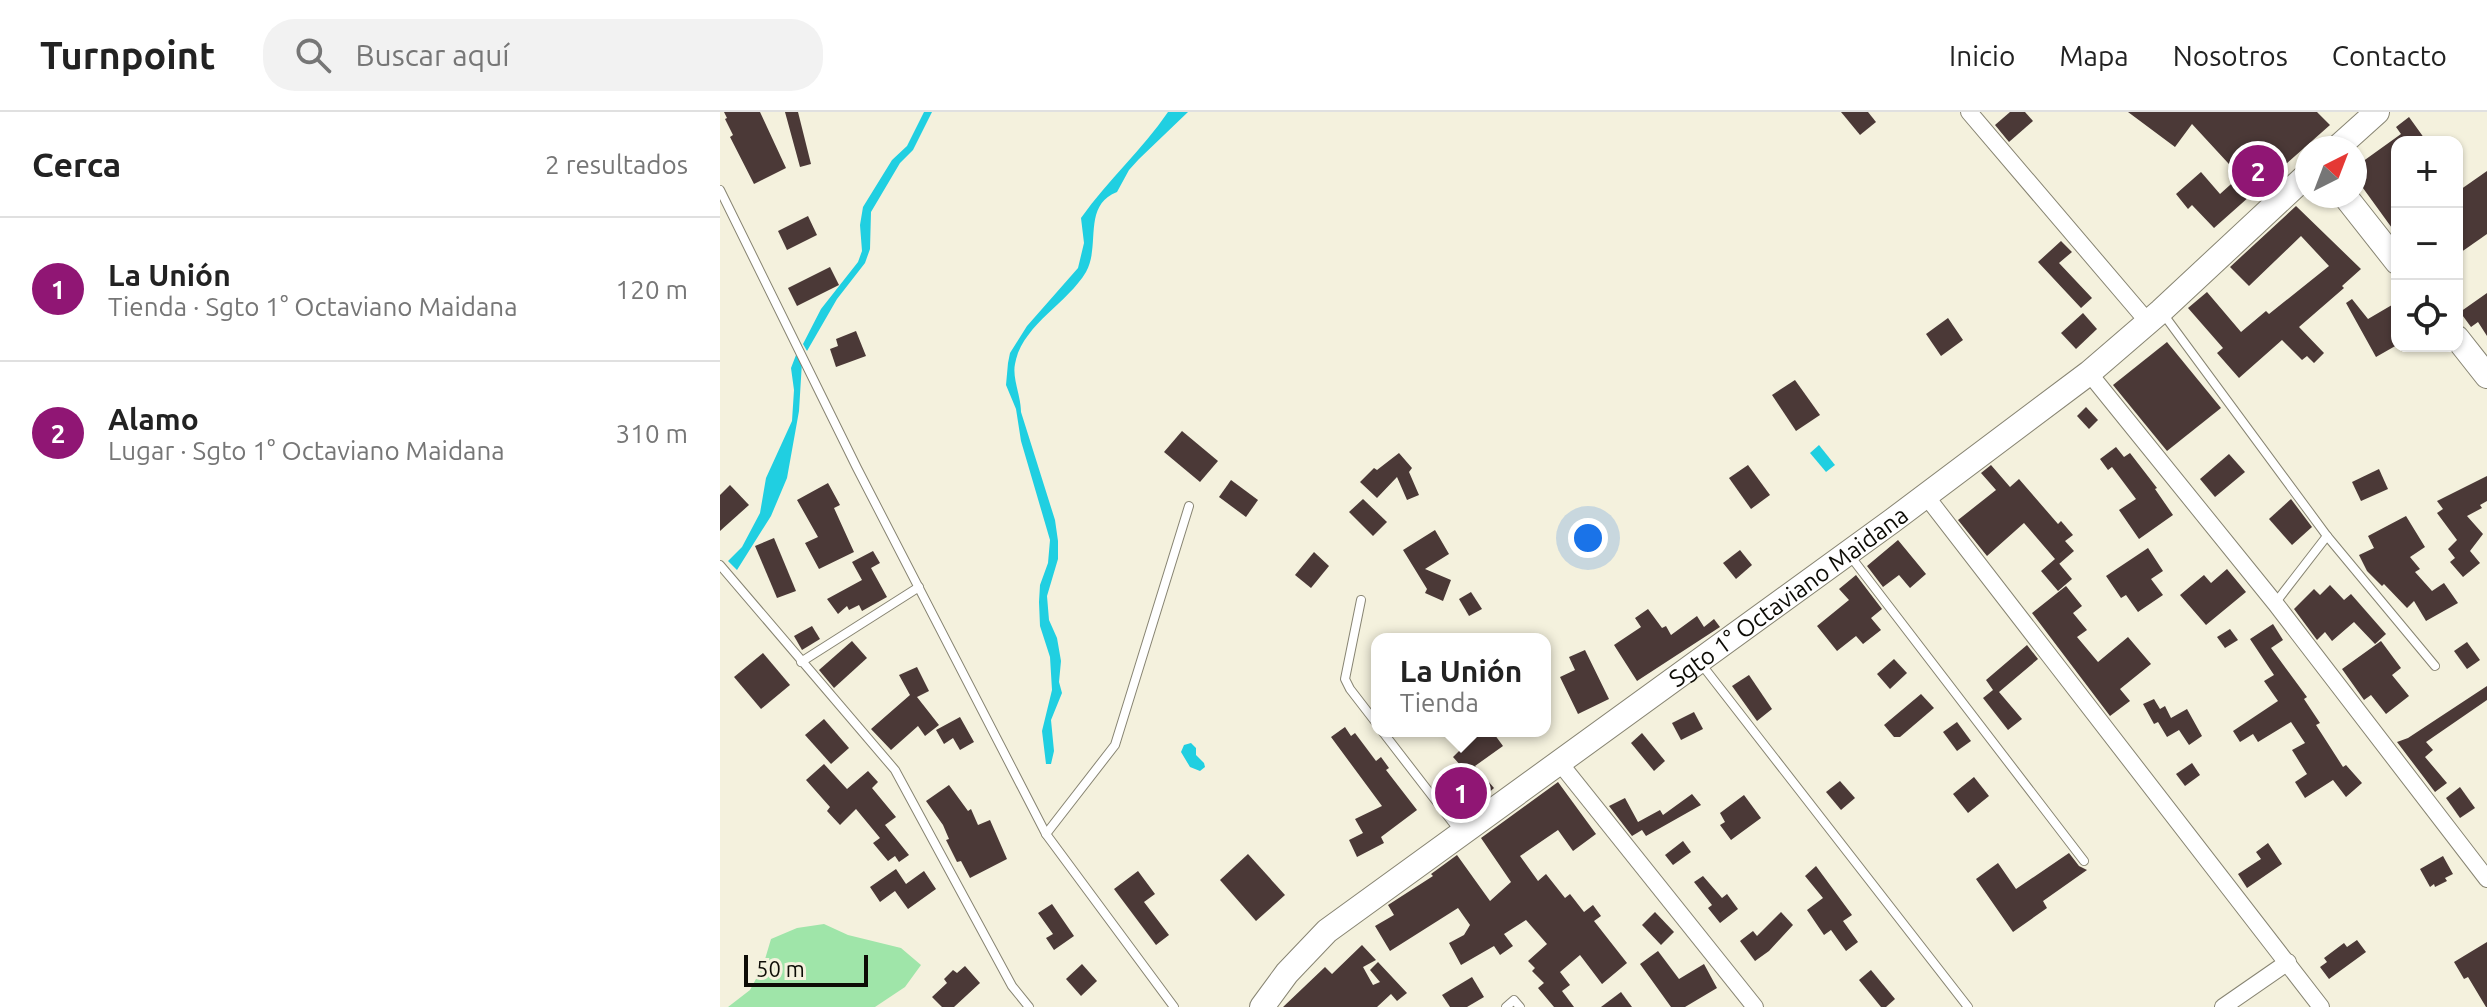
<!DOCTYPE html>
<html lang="es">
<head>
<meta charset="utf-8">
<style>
  :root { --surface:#fff; --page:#f2f2f2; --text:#222; --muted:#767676; --line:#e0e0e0; --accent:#901674 }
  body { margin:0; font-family:Ubuntu,sans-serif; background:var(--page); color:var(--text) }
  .controls { position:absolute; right:24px; top:24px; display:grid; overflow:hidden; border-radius:16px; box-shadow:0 2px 6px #0004 }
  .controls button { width:72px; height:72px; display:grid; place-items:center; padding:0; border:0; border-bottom:2px solid var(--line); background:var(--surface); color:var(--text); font:40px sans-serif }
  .compass { position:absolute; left:1575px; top:24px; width:72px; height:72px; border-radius:50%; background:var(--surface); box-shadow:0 2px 6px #0004; rotate:42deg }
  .scale { position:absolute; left:24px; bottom:20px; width:124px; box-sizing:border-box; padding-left:8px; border:4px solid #0d0c06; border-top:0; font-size:22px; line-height:28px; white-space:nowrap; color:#0d0c06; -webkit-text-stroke:6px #f4f1dd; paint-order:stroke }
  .you { position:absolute; left:868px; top:426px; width:28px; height:28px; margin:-20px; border:6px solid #fff; border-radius:50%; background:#1a73e8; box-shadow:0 0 0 12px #1a73e833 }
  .badge { display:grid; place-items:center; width:52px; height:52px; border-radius:50%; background:var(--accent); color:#fff; font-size:26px; font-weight:700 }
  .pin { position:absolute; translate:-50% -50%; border:4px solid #fff; box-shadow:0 2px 8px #0006 }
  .popup { position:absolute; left:651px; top:521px; width:180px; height:104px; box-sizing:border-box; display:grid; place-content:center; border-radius:16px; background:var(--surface); filter:drop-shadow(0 2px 6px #0005); font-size:26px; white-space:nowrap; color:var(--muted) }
  .popup b { font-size:30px; color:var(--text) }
  .popup::after { content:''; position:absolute; left:50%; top:100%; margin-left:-16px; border:16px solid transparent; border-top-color:var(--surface) }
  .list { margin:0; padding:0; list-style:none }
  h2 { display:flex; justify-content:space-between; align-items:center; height:104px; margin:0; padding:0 32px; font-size:34px }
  h2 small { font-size:26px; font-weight:400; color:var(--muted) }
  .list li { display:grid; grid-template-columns:52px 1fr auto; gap:24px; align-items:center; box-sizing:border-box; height:144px; padding:0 32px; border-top:2px solid var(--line) }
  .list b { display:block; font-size:30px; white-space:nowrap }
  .list p { margin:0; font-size:26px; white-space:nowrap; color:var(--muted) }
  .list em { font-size:26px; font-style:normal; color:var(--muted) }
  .icon { flex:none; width:44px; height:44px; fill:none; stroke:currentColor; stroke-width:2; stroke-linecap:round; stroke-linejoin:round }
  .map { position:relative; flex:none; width:1767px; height:895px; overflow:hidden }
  header { display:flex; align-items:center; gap:48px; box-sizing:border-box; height:112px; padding:0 40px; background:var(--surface); border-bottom:2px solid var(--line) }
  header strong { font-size:38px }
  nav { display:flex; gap:44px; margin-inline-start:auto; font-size:28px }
  .search { width:560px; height:72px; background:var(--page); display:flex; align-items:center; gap:20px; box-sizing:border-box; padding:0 28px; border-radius:32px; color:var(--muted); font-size:30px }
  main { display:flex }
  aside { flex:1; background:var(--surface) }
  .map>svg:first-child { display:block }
  .green { fill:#9fe5a9 }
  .water { fill:#20cfe1 }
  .building { fill:#4b3937 }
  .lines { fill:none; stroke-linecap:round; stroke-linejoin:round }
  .lane-casing { stroke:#878472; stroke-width:10 }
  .street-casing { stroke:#878472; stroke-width:18 }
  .secondary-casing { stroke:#878472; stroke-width:26 }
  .lane { stroke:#fff; stroke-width:8 }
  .street { stroke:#fff; stroke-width:16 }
  .secondary { stroke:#fff; stroke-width:24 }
  .labels { text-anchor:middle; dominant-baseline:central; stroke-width:8; stroke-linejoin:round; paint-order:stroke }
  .street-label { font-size:24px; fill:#0d0c06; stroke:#f4f1dd }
</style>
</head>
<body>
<header>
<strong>Turnpoint</strong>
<div class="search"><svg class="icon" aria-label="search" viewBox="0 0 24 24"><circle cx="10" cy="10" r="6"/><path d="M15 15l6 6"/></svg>Buscar aquí</div>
<nav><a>Inicio</a><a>Mapa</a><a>Nosotros</a><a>Contacto</a></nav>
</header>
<main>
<aside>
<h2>Cerca<small>2 resultados</small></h2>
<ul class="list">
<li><span class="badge">1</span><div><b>La Unión</b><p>Tienda · Sgto 1° Octaviano Maidana</p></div><em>120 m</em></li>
<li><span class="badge">2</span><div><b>Alamo</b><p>Lugar · Sgto 1° Octaviano Maidana</p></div><em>310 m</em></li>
</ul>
</aside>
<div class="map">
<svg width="1767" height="895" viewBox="0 0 1767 895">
  <rect width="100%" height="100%" fill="#f4f1dd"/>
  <polygon class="green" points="104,812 128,823 181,836 201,853 185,875 155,895 8,895 30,878 43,854 51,827 77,816"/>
  <g class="water">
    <polygon points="204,0 212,0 193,38 180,51 151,100 150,137 145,151 117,187 87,239 83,232 101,197 138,150 142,139 140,113 143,95 172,48 187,34"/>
    <path d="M448,0H468L419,47L409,58L397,80C362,94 381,133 366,160C347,192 302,213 295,252C292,266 301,284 301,300L335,408L338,429V447L327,484L329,508L337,526L341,549L339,570L342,581L331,608L334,639L331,652H326L322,619L332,578L330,545L320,514L319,490L320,473L328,451L330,428L301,329L296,297L286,273L288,251L290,241L307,214L358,156L364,131L361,106C388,68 422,38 448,0Z"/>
    <polygon points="76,243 82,250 79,299 67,366 51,404 17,458 8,449 22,435 40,401 46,366 72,309 74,278 71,256"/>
    <polygon points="1099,333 1115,353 1106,360 1090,341"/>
    <polygon points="471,631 476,636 476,643 484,651 485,655 480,659 470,655 461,640 464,633"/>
  </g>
  <g class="building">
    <polygon points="4,0 40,0 66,56 34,72 10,25 13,23 5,7 7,6"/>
    <polygon points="65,0 78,0 91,52 80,55"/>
    <polygon points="1121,0 1148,0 1156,10 1140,23"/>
    <polygon points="1290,0 1305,0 1313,9 1289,30 1275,13"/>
    <polygon points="1408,0 1597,0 1610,13 1494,116 1472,93 1468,97 1456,82 1481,60 1500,82 1520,64 1472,12 1455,35"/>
    <polygon points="1689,5 1707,30 1677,30 1677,123 1635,65 1635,55 1681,22 1676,15"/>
    <polygon points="1767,59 1767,122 1737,143 1737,80"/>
    <polygon points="1576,94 1641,157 1622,174 1624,176 1579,215 1604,241 1594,251 1587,244 1582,248 1562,228 1519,266 1497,241 1503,236 1468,196 1487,180 1521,220 1546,199 1549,202 1609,154 1581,124 1529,174 1510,155"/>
    <polygon points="88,104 97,123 67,138 58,119"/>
    <polygon points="1341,129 1352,140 1339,151 1372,186 1361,196 1318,150"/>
    <polygon points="110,155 119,173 77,194 68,176"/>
    <polygon points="1767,181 1767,224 1758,210 1751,215 1740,200"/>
    <polygon points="1632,187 1648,207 1677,190 1677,233 1656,245 1626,191"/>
    <polygon points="1363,201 1377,217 1356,237 1341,221"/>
    <polygon points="1228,206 1243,228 1221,244 1206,222"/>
    <polygon points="136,219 146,244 116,255 110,237 118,234 116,227"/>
    <polygon points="1447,230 1501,296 1447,339 1393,273"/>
    <polygon points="1075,268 1100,303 1076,319 1052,283"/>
    <polygon points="1366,295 1378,308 1369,317 1357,304"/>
    <polygon points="462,319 498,349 480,370 444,340"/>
    <polygon points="1396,335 1404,345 1410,341 1437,376 1435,377 1453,403 1419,427 1399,398 1416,387 1392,355 1388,358 1380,347"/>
    <polygon points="679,341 692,356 689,360 699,383 687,388 677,365 657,386 640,370 654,356 657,358"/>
    <polygon points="1509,342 1525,360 1495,385 1480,367"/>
    <polygon points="1028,353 1050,383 1031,397 1009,366"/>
    <polygon points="1271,353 1290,375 1299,367 1338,412 1341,409 1353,423 1345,429 1354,439 1339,452 1337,449 1352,467 1338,479 1321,459 1335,447 1304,411 1267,444 1238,408 1276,378 1261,361"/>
    <polygon points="1659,357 1668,377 1641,389 1632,370"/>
    <polygon points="1767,364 1767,389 1760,393 1762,396 1747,404 1763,422 1750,439 1760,451 1743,465 1730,450 1735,446 1728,437 1737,428 1717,401 1723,397 1717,389"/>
    <polygon points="511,368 538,388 526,405 499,385"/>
    <polygon points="108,371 120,393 114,396 134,440 99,457 85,431 98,425 77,388"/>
    <polygon points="10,373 29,393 0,419 0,383"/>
    <polygon points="643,387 667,410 653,424 629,400"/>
    <polygon points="1571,387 1592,415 1572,433 1549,407"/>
    <polygon points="1686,404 1705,435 1690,445 1700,457 1695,460 1712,479 1724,471 1738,491 1706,509 1694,489 1687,496 1664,472 1662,474 1647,459 1639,443 1654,436 1648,424"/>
    <polygon points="715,418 729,442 705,457 731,468 723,489 705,481 707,477 683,438"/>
    <polygon points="54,426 76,479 57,486 35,434"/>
    <polygon points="1178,428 1206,462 1190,476 1179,463 1163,475 1147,454"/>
    <polygon points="1428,436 1443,459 1431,467 1443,483 1418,500 1406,483 1401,486 1386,464"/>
    <polygon points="1020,438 1032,453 1016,467 1003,451"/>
    <polygon points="153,439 160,451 151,456 167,485 142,499 139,493 129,498 127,494 118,502 107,487 142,468 132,450"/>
    <polygon points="594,440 609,454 591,476 575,463"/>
    <polygon points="1507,457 1526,480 1486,513 1460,483 1484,463 1491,471"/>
    <polygon points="1136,463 1162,497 1151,506 1161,518 1143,532 1136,524 1117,539 1097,514 1129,488 1119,477"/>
    <polygon points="1610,473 1624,488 1631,482 1666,522 1655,532 1634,510 1612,529 1605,520 1597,528 1574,497 1594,477 1600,483"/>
    <polygon points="1346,474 1362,494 1353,501 1367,518 1357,525 1378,550 1408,525 1431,552 1400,577 1410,589 1390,604 1312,501"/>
    <polygon points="751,480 762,497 749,504 739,487"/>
    <polygon points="928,497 942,516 946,514 951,523 977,504 984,515 994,507 1000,515 917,569 894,533 921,515 915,506"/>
    <polygon points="1553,512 1563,528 1551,536 1587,585 1584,587 1600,611 1596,613 1623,655 1626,653 1642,671 1626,685 1613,668 1585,686 1575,670 1587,662 1572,638 1585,631 1571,610 1538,630 1533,622 1520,630 1513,619 1558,589 1544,569 1554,563 1530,527"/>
    <polygon points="92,514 100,527 82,538 74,524"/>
    <polygon points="1510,517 1518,528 1505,536 1497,525"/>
    <polygon points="132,529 147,546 114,576 99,558"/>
    <polygon points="1661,529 1681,556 1672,563 1689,584 1666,602 1651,583 1644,588 1622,557"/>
    <polygon points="1747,530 1760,548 1747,557 1734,539"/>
    <polygon points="1307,533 1318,547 1279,580 1302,607 1288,618 1263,586 1273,578 1266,568"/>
    <polygon points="865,538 889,587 858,602 840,565 855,558 849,545"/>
    <polygon points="43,541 70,573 41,597 14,565"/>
    <polygon points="1174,547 1187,561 1170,577 1157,562"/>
    <polygon points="197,555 209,579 197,585 219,613 205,624 198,614 171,638 151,617 190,583 179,563"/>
    <polygon points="1029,563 1052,597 1037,609 1012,574"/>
    <polygon points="1767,574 1767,588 1706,630 1713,638 1705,645 1727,671 1715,680 1677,630 1688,626"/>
    <polygon points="1201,582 1214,596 1180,625 1174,625 1164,613"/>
    <polygon points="1434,587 1440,597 1445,594 1451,606 1467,597 1482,624 1469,633 1459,618 1447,625 1438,610 1434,612 1423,592"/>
    <polygon points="974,600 983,617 961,628 952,611"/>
    <polygon points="240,605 254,630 240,638 233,626 224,632 216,618"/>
    <polygon points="104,607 129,636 111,652 85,623"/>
    <polygon points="1237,610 1251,629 1237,639 1223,620"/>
    <polygon points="625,615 631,624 635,621 656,649 661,645 669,656 666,658 697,698 661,725 664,731 637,745 629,728 643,721 635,707 662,694 611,625"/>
    <polygon points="735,619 772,619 783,634 755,654 774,676 763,686 756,677 741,688 725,669 742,655 733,645 745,633"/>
    <polygon points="922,621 945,649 934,659 911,631"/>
    <polygon points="1472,651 1480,663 1465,674 1456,662"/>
    <polygon points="104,652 127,677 148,659 158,670 152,676 176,705 165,713 189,743 179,750 175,744 168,749 153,731 160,726 136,697 120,713 107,699 110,695 86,668"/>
    <polygon points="1254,665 1269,684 1248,701 1233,682"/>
    <polygon points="1120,669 1135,686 1121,698 1106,680"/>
    <polygon points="838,670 876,722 853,739 838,718 800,744 818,769 826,762 845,786 850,782 864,800 873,793 881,804 874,809 907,851 882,872 860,843 840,860 850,873 842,879 854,895 834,895 818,876 824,871 812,859 815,856 808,849 827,832 806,808 784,822 793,834 780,843 774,834 741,853 729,831 744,823 750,813 738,796 670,839 655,814 674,803 668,793 713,764 711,762 737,743 770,789 791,770 761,726"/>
    <polygon points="229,673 248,699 251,697 258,713 270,708 287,747 250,766 241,749 237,750 226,728 229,727 223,713 206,689"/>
    <polygon points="1740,675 1755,696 1740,706 1726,686"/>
    <polygon points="972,682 981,693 926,724 922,718 912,724 889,694 905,686 918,710 940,698 943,703"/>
    <polygon points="1024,683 1041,706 1011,728 1000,713 1005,710 1000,701"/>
    <polygon points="963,729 971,740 953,753 945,743"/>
    <polygon points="1548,731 1562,752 1527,776 1518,762 1541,747 1536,740"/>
    <polygon points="1349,741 1359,754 1367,758 1323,789 1327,796 1293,820 1256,767 1278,751 1296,777"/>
    <polygon points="528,742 565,783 536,809 500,768"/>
    <polygon points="1723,744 1733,762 1725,766 1727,769 1715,775 1714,772 1710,775 1700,757"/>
    <polygon points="1096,754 1132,803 1123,809 1138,830 1126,839 1111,818 1104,823 1087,798 1103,786 1085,764"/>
    <polygon points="176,757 186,772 204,759 216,777 188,797 175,779 160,790 150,775"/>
    <polygon points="418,759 435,782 424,790 449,823 436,833 394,777"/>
    <polygon points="983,764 1002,786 1007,782 1018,797 1000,811 988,796 992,793 974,770"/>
    <polygon points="332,792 354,824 334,838 326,826 333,822 318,801"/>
    <polygon points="935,800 954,820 941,833 922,813"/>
    <polygon points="1061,800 1073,813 1049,839 1035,849 1020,829 1033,819 1037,824"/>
    <polygon points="1637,828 1646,840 1609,867 1600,855 1607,850 1604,846 1624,831 1627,835"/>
    <polygon points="1767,830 1767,895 1766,895 1748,865 1744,867 1734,850"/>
    <polygon points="642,833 656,848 643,855 653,873 660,870 650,858 658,850 687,881 677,889 671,882 657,895 563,895 605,855 612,862"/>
    <polygon points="938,839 959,867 984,852 997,876 965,895 951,895 920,852"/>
    <polygon points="362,852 377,869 361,884 346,867"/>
    <polygon points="245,854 260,871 234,895 222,895 212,885 227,871 224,867 233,858 237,861"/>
    <polygon points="1151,858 1175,887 1166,895 1161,895 1139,868"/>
    <polygon points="752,865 764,885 747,895 730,895 722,883"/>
    <polygon points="901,880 912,895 881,895"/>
  </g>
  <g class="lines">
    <g class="lane-casing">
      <g id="lane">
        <polyline points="0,78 137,356 326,722 454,895"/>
        <polyline points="1444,203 1607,424 1715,554"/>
        <polyline points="1131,445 1364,749"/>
        <polyline points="0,453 175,658 292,874 309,895"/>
        <polyline points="641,488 625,567 630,577 657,612"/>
        <polyline points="1556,490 1607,424"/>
        <polyline points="81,550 199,475"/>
        <polyline points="982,553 1248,895"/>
        <polyline points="662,619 740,720"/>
        <polyline points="326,722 395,633 469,394"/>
        <polyline points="786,895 794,888 800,895"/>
      </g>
    </g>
    <g class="street-casing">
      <g id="street">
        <polyline points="1249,0 1428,210"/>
        <polyline points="1369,261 1555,491 1767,767"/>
        <polyline points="1206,384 1601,895"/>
        <polyline points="839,650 1035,895"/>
        <polyline points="1503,895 1568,850"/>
      </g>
    </g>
    <g class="secondary-casing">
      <g id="secondary">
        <polyline points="1617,36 1657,0"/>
        <polyline points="1625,84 1677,150"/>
        <polyline points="1737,226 1767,264"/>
        <path id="s1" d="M542,895L567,861L607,819L1172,409L1369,261L1441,199L1587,63"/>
      </g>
    </g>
    <use href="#lane" class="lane"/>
    <use href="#street" class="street"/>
    <use href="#secondary" class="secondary"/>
  </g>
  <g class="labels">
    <g class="street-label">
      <text stroke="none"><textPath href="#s1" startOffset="670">Sgto 1° Octaviano Maidana</textPath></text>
    </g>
  </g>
</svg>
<div class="controls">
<button>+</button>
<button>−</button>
<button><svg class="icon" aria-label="locate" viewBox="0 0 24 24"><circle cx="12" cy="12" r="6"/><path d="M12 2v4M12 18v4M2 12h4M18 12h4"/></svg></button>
</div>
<svg class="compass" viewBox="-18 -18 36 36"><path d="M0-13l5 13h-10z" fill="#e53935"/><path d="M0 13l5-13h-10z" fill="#767676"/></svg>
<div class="scale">50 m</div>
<div class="you"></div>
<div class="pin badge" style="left:741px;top:681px">1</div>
<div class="popup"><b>La Unión</b>Tienda</div>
<div class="pin badge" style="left:1538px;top:59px">2</div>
</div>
</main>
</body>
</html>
